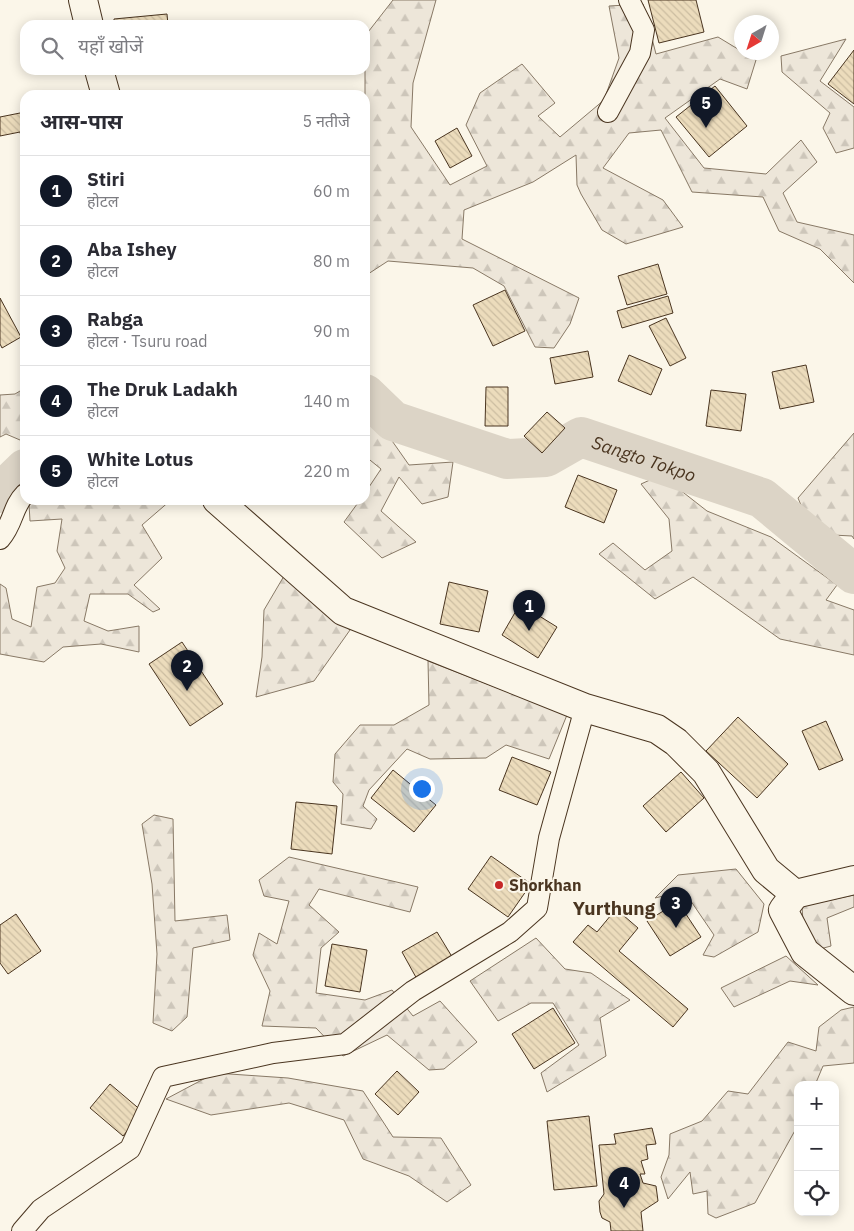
<!DOCTYPE html>
<html lang="hi">
<head>
<meta charset="utf-8">
<style>
  :root { --surface:#fff; --page:#f2f2f3; --text:#2b2b33; --muted:#7c7c81; --line:#e1e1e2; --accent:#111827 }
  body { margin:0; font-family:"IBM Plex Sans","Noto Sans Devanagari",sans-serif; background:var(--page); color:var(--text) }
  .controls { position:absolute; right:15px; bottom:15px; display:grid; overflow:hidden; border-radius:10px; box-shadow:0 2px 12px #0003 }
  .controls button { width:45px; height:45px; display:grid; place-items:center; padding:0; border:0; border-bottom:1px solid var(--line); background:var(--surface); color:var(--text); font:25px sans-serif }
  .compass { position:absolute; left:734px; top:15px; width:45px; height:45px; border-radius:50%; background:var(--surface); box-shadow:0 2px 12px #0003; rotate:219deg }
  .you { position:absolute; left:421px; top:788px; width:18px; height:18px; margin:-12px; border:4px solid #fff; border-radius:50%; background:#1a73e8; box-shadow:0 0 0 8px #1a73e833 }
  .badge { display:grid; place-items:center; width:32px; height:32px; border-radius:50%; background:var(--accent); color:#fff; font-size:16px; font-weight:700 }
  .pin { position:absolute; translate:-50% -41px; filter:drop-shadow(0 1px 2px #0008) }
  .pin::after { content:''; position:absolute; top:26px; width:18px; height:15px; background:inherit; clip-path:polygon(0 0,100% 0,50% 100%) }
  .list { margin:0; padding:0; list-style:none }
  h2 { display:flex; justify-content:space-between; align-items:center; height:65px; margin:0; padding:0 20px; font-size:21px }
  h2 small { font-size:16px; font-weight:400; color:var(--muted) }
  .list li { display:grid; grid-template-columns:32px 1fr auto; gap:15px; align-items:center; box-sizing:border-box; height:70px; padding:0 20px; border-top:1px solid var(--line) }
  .list b { display:block; font-size:19px; white-space:nowrap }
  .list p { margin:0; font-size:16px; white-space:nowrap; color:var(--muted) }
  .list em { font-size:16px; font-style:normal; color:var(--muted) }
  .icon { flex:none; width:28px; height:28px; fill:none; stroke:currentColor; stroke-width:2; stroke-linecap:round; stroke-linejoin:round }
  .map { position:relative; flex:none; width:854px; height:1231px; overflow:hidden }
  .search { position:absolute; background:var(--surface); box-shadow:0 2px 12px #0003; left:20px; top:20px; width:350px; height:55px; display:flex; align-items:center; gap:12px; box-sizing:border-box; padding:0 18px; border-radius:15px; color:var(--muted); font-size:19px }
  .panel { position:absolute; background:var(--surface); box-shadow:0 2px 12px #0003; left:20px; top:90px; width:350px; height:415px; border-radius:15px }
  .map>svg:first-child { display:block }
  .forest { fill:url(#forest-firs); stroke:#887966 }
  .lines { fill:none; stroke-linecap:round; stroke-linejoin:round }
  .river { stroke:#dcd4c6; stroke-width:40 }
  .building { fill:url(#building-back-hatch); stroke:#4a3520 }
  .street-casing { stroke:#4a3520; stroke-width:22 }
  .secondary-casing { stroke:#4a3520; stroke-width:30 }
  .street { stroke:#fbf6e9; stroke-width:20 }
  .secondary { stroke:#fbf6e9; stroke-width:28 }
  .poi-dot { fill:#c62828; stroke:#fbf6e9; stroke-width:2 }
  .labels { text-anchor:middle; dominant-baseline:central; stroke-width:4; stroke-linejoin:round; paint-order:stroke }
  .poi-label { font-size:16px; font-weight:bold; fill:#4a3520; stroke:#fbf6e9; text-anchor:start }
  .water-label { font-size:18px; font-style:italic; fill:#4a3520; stroke:#fbf6e9 }
  .quarter-label { font-size:19px; font-weight:bold; fill:#4a3520; stroke:#fbf6e9 }
</style>
</head>
<body>
<div class="map">
<svg width="854" height="1231" viewBox="0 0 854 1231">
  <defs>
    <pattern id="forest-firs" width="22" height="20" patternUnits="userSpaceOnUse" patternTransform="scale(1.25)"><rect width="22" height="20" fill="#ede6d9"/><path d="M5 1l3.5 6h-7zM16 11l3.5 6h-7z" fill="#cdc6ba"/></pattern>
    <pattern id="building-back-hatch" width="6" height="6" patternUnits="userSpaceOnUse" patternTransform="scale(1.25)"><rect width="6" height="6" fill="#ecdcbc"/><path d="M-1 5l2 2M0 0l6 6M5-1l2 2" fill="none" stroke="#ccbda1"/></pattern>
  </defs>
  <rect width="100%" height="100%" fill="#fbf6e9"/>
  <g class="forest">
    <polygon points="393,0 436,0 413,83 411,127 450,185 487,166 466,125 480,93 522,64 555,103 538,116 560,137 604,100 619,58 609,6 643,4 656,54 718,37 756,60 747,89 720,79 665,118 704,168 766,174 801,140 817,162 783,193 797,222 854,235 854,283 820,249 779,231 763,197 692,192 661,130 629,133 603,168 663,200 683,227 626,244 602,230 581,194 577,185 576,155 533,182 464,210 462,239 579,298 570,324 554,348 535,347 504,286 473,268 388,261 365,276 365,36"/>
    <polygon points="846,39 820,81 854,107 854,148 836,153 823,128 830,113 782,72 781,56"/>
    <polygon points="25,388 25,438 20,440 6,434 0,437 0,395 15,394"/>
    <polygon points="365,405 369,408 409,465 453,462 448,497 422,504 399,477 381,511 416,542 382,558 344,522 360,500 365,500 365,493 381,469 365,456"/>
    <polygon points="854,433 854,539 852,536 813,534 798,498"/>
    <polygon points="661,475 707,511 771,537 837,585 826,600 854,610 854,655 780,639 693,577 655,599 599,554 613,543 645,570 672,551 669,519 641,484"/>
    <polygon points="33,500 171,500 142,525 162,558 134,585 160,609 153,612 128,594 90,594 84,621 108,631 139,626 139,652 101,644 63,647 44,662 0,654 0,584 6,588 12,619 31,627 37,587 55,583 65,568 57,551 62,519 30,521 29,504"/>
    <polygon points="284,576 301,593 350,630 314,681 256,697 262,657 264,610"/>
    <polygon points="428,661 567,715 549,759 506,745 486,758 430,759 407,749 369,790 363,806 377,819 371,829 341,824 343,794 333,782 335,754 360,725 394,725 429,705"/>
    <polygon points="154,815 173,819 175,921 227,915 230,940 193,948 187,1017 172,1031 153,1023 157,954 152,884 142,824"/>
    <polygon points="289,857 418,887 410,912 319,889 309,905 339,932 321,948 316,993 365,1000 392,990 413,1016 440,1001 477,1042 444,1069 429,1070 387,1035 343,1056 316,1028 262,1026 270,991 253,955 259,933 277,944 289,901 264,896 259,880"/>
    <polygon points="736,869 764,904 758,932 714,957 703,955 714,935 684,891 655,898 678,875"/>
    <polygon points="854,895 854,907 827,918 831,946 820,949 803,922 802,906"/>
    <polygon points="536,938 565,969 591,973 630,1000 600,1018 606,1056 547,1092 541,1073 579,1045 553,1003 531,1003 498,1021 470,981"/>
    <polygon points="786,956 818,985 790,981 734,1007 721,988"/>
    <polygon points="854,1007 854,1063 823,1066 815,1085 798,1085 798,1125 755,1203 716,1218 708,1214 707,1191 693,1194 690,1172 668,1199 661,1177 669,1155 670,1134 702,1121 728,1091 748,1094 788,1042 816,1051 819,1027 841,1010"/>
    <polygon points="215,1073 288,1078 363,1091 393,1137 441,1138 471,1185 447,1202 409,1176 363,1159 344,1120 289,1103 211,1115 166,1099"/>
  </g>
  <g class="lines">
    <g class="river">
      <path id="s1" d="M365,394L393,421L507,459L546,457L581,437L762,498L854,574"/>
      <polyline points="0,493 25,469"/>
    </g>
  </g>
  <g class="building">
    <polygon points="648,0 696,0 704,32 659,43"/>
    <polygon points="167,14 168,25 114,25 114,19"/>
    <polygon points="854,50 854,104 828,84"/>
    <polygon points="715,86 747,126 709,157 676,117"/>
    <polygon points="25,112 25,149 24,149 20,132 0,136 0,117"/>
    <polygon points="457,128 472,156 450,168 435,141"/>
    <polygon points="658,264 667,294 627,305 618,276"/>
    <polygon points="505,290 525,331 493,346 473,305"/>
    <polygon points="668,296 673,313 622,328 617,311"/>
    <polygon points="0,298 21,337 2,348 0,344"/>
    <polygon points="666,318 686,358 670,366 649,326"/>
    <polygon points="588,351 593,377 555,384 550,358"/>
    <polygon points="629,355 662,369 651,395 618,381"/>
    <polygon points="806,365 814,402 780,409 772,372"/>
    <polygon points="486,387 508,387 508,426 485,426"/>
    <polygon points="711,390 746,394 741,431 706,426"/>
    <polygon points="547,412 565,428 542,453 524,436"/>
    <polygon points="578,475 617,490 604,523 565,507"/>
    <polygon points="449,582 488,591 479,632 440,624"/>
    <polygon points="520,604 557,627 538,658 502,635"/>
    <polygon points="182,642 223,704 190,726 149,664"/>
    <polygon points="738,717 788,764 757,798 706,751"/>
    <polygon points="826,721 843,760 819,770 802,731"/>
    <polygon points="512,757 551,772 537,805 499,790"/>
    <polygon points="393,770 436,805 414,832 371,798"/>
    <polygon points="681,772 704,798 666,832 643,806"/>
    <polygon points="296,802 337,806 332,854 291,849"/>
    <polygon points="491,856 531,884 508,917 468,889"/>
    <polygon points="678,902 701,937 670,956 647,921"/>
    <polygon points="616,909 638,928 619,951 688,1009 673,1027 573,942 588,925 597,932"/>
    <polygon points="16,914 41,951 8,974 0,963 0,925"/>
    <polygon points="437,932 454,960 418,981 402,952"/>
    <polygon points="332,944 367,950 360,992 325,986"/>
    <polygon points="553,1008 575,1043 534,1069 512,1034"/>
    <polygon points="397,1071 419,1092 398,1115 375,1094"/>
    <polygon points="110,1084 143,1112 123,1136 90,1108"/>
    <polygon points="589,1116 597,1186 554,1190 547,1121"/>
    <polygon points="652,1128 656,1144 646,1145 648,1159 641,1161 645,1174 640,1174 643,1183 656,1186 658,1201 641,1212 643,1231 611,1231 610,1222 602,1218 600,1212 599,1201 604,1194 599,1145 616,1144 614,1134"/>
  </g>
  <g class="lines">
    <g class="street-casing">
      <g id="street">
        <polyline points="608,112 640,53 644,30 629,0"/>
        <path d="M0,539C14,523 12,507 25,494"/>
        <polyline points="22,1231 41,1209 130,1149 163,1077 273,1053 345,1044 413,991 510,932 537,908 549,838 585,708"/>
      </g>
    </g>
    <g class="secondary-casing">
      <g id="secondary">
        <polyline points="83,0 89,25"/>
        <polyline points="99,70 106,95"/>
        <polyline points="217,500 343,611 585,708 657,729 676,742 706,772 766,870 795,894"/>
        <polyline points="795,894 783,910 805,952 854,991"/>
        <polyline points="795,894 854,880"/>
      </g>
    </g>
    <use href="#street" class="street"/>
    <use href="#secondary" class="secondary"/>
  </g>
  <circle class="poi-dot" cx="499" cy="885" r="5"/>
  <g class="labels">
    <g class="poi-label">
      <text x="509" y="885">Shorkhan</text>
    </g>
    <g class="water-label">
      <text stroke="none"><textPath href="#s1" startOffset="305">Sangto Tokpo</textPath></text>
    </g>
    <g class="quarter-label">
      <text x="614" y="908">Yurthung</text>
    </g>
  </g>
</svg>
<div class="controls">
<button>+</button>
<button>−</button>
<button><svg class="icon" aria-label="locate" viewBox="0 0 24 24"><circle cx="12" cy="12" r="6"/><path d="M12 2v4M12 18v4M2 12h4M18 12h4"/></svg></button>
</div>
<svg class="compass" viewBox="-18 -18 36 36"><path d="M0-13l5 13h-10z" fill="#e53935"/><path d="M0 13l5-13h-10z" fill="#7c7c81"/></svg>
<div class="you"></div>
<div class="pin badge" style="left:529px;top:631px">1</div>
<div class="pin badge" style="left:187px;top:691px">2</div>
<div class="pin badge" style="left:676px;top:928px">3</div>
<div class="pin badge" style="left:624px;top:1208px">4</div>
<div class="pin badge" style="left:706px;top:128px">5</div>
<div class="search"><svg class="icon" aria-label="search" viewBox="0 0 24 24"><circle cx="10" cy="10" r="6"/><path d="M15 15l6 6"/></svg>यहाँ खोजें</div>
<section class="panel">
<h2>आस-पास<small>5 नतीजे</small></h2>
<ul class="list">
<li><span class="badge">1</span><div><b>Stiri</b><p>होटल</p></div><em>60 m</em></li>
<li><span class="badge">2</span><div><b>Aba Ishey</b><p>होटल</p></div><em>80 m</em></li>
<li><span class="badge">3</span><div><b>Rabga</b><p>होटल · Tsuru road</p></div><em>90 m</em></li>
<li><span class="badge">4</span><div><b>The Druk Ladakh</b><p>होटल</p></div><em>140 m</em></li>
<li><span class="badge">5</span><div><b>White Lotus</b><p>होटल</p></div><em>220 m</em></li>
</ul>
</section>
</div>
</body>
</html>
